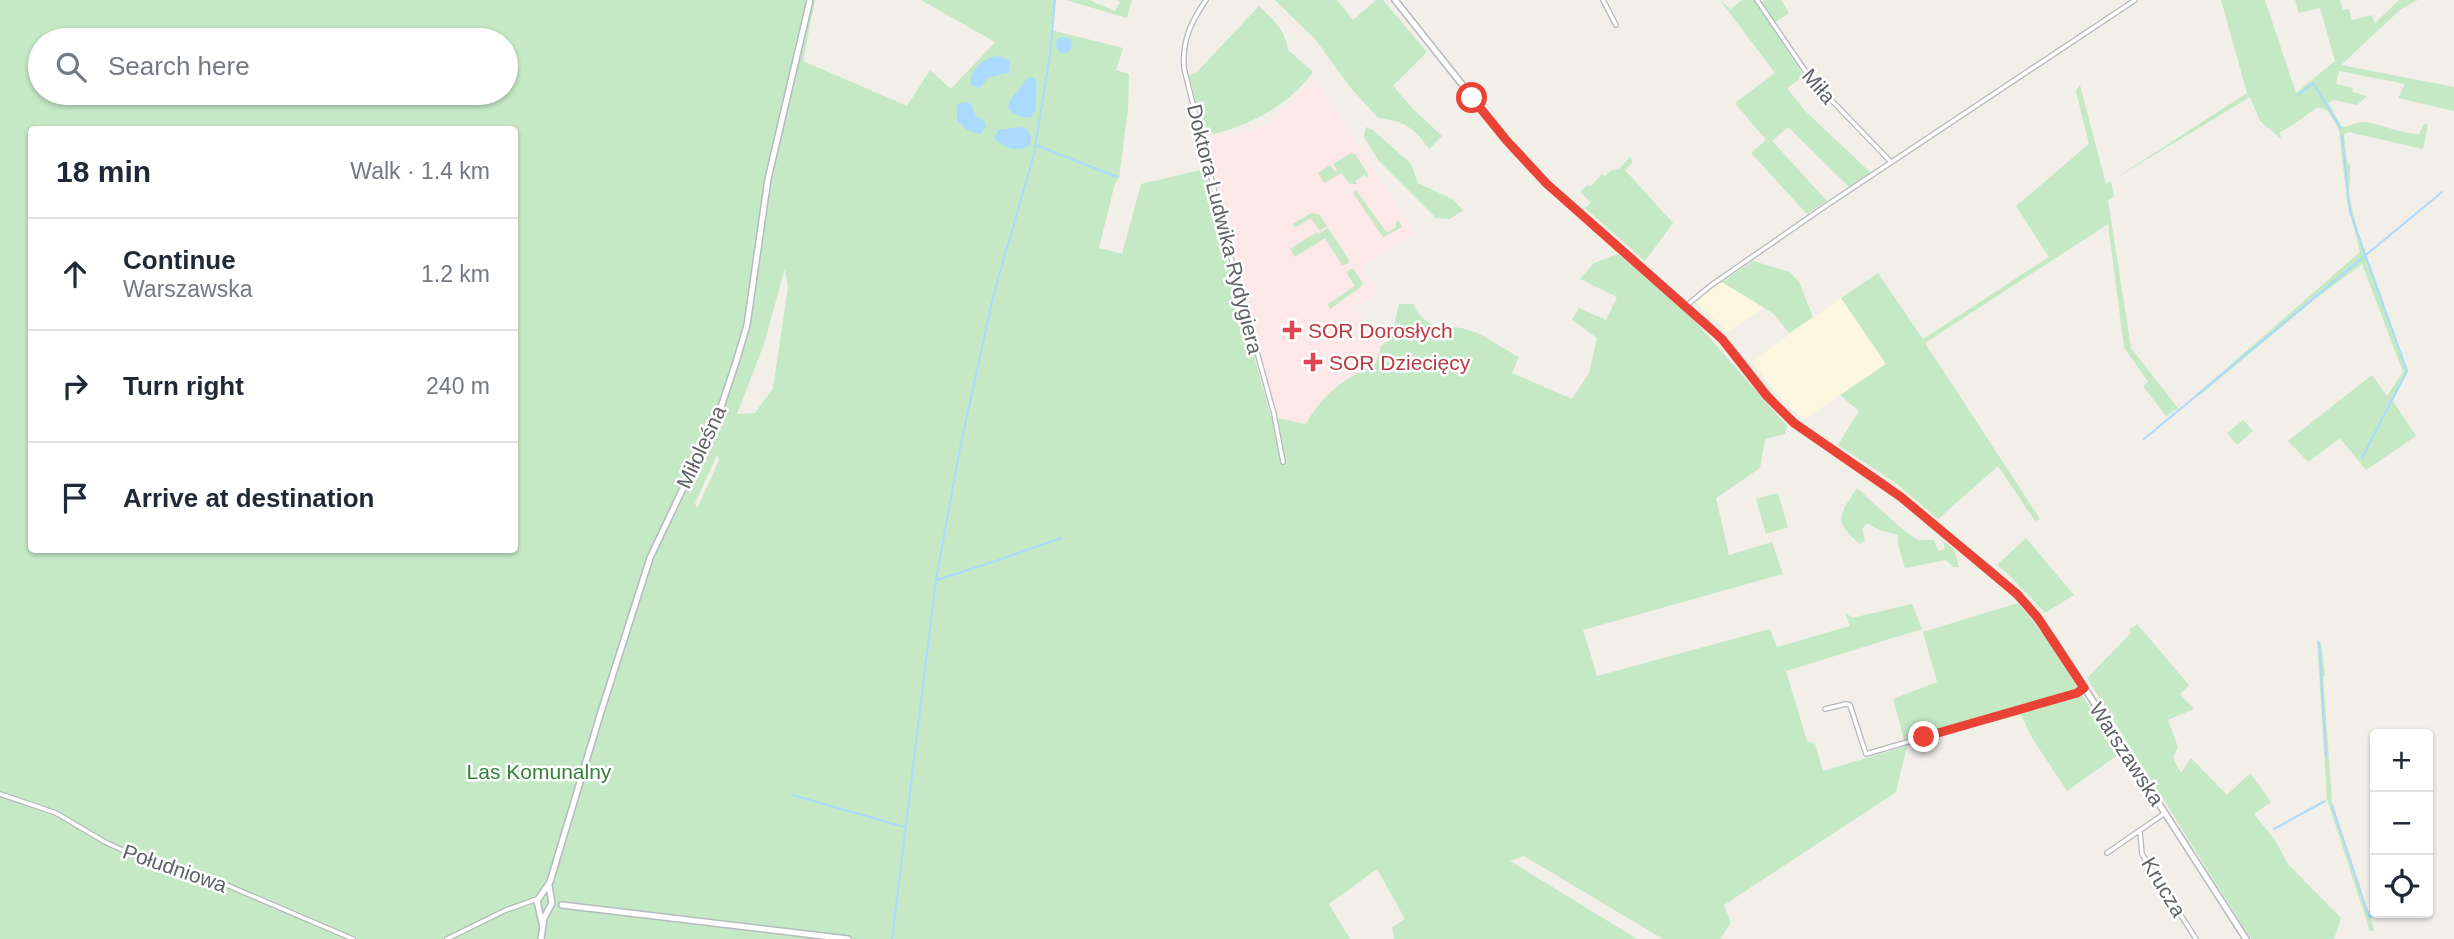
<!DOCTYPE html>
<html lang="en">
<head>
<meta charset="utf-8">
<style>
  :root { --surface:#fff; --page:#f2f2f3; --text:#1f2937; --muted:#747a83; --line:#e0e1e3 }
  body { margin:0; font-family:Arial,sans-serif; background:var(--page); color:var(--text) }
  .controls { position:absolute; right:21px; bottom:21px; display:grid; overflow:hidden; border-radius:7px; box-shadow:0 2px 5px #0004 }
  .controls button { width:63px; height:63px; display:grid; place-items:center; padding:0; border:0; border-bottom:2px solid var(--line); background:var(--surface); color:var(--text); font:35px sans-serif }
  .stop { position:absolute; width:21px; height:21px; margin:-16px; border:5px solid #ea4335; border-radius:50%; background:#fff }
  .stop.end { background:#ea4335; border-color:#fff; box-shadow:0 2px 7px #0008 }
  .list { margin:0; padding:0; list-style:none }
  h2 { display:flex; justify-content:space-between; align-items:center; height:91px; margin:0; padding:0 28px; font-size:30px }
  h2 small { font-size:23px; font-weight:400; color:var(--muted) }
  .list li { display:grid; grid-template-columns:46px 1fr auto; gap:21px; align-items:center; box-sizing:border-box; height:112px; padding:0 28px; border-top:2px solid var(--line) }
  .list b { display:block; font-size:26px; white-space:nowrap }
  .list p { margin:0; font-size:23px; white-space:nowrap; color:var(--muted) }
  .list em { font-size:23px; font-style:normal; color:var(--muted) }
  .icon { flex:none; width:38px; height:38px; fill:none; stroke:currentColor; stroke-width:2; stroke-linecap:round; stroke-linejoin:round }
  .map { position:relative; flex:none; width:2454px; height:939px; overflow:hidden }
  .search { position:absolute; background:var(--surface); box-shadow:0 2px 5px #0004; left:28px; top:28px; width:490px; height:77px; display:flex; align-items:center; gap:18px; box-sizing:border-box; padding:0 24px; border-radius:38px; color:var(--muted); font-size:26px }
  .panel { position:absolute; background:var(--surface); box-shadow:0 2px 5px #0004; left:28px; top:126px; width:490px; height:427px; border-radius:7px }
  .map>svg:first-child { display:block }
  .commercial { fill:#fef7e0 }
  .medical { fill:#fce8e6 }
  .green { fill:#c5e8c5; fill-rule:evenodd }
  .water { fill:#aadaff }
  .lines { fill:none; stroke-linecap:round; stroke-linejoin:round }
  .stream { stroke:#aadaff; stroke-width:2 }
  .street-casing { stroke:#b5b8bc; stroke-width:6 }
  .secondary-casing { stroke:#b6babf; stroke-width:8 }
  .street { stroke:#fff; stroke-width:3.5 }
  .secondary { stroke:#fff; stroke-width:5 }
  .route { stroke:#ea4335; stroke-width:9 }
  .health-dot { fill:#e0444e; stroke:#fff; stroke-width:2.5 }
  .labels { text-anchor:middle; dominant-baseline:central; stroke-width:5; stroke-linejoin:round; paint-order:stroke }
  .street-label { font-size:21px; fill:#5f6368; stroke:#fff }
  .health-label { font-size:21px; fill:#be3a42; stroke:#fff; text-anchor:start }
  .park-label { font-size:21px; fill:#348238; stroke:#fff }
</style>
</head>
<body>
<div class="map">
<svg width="2454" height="939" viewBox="0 0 2454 939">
  <rect width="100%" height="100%" fill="#f1efe8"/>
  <g class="commercial">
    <polygon points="1722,282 1764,308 1727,332 1696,302"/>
    <polygon points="1841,298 1886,364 1803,420 1773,389 1752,361"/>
  </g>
  <polygon class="medical" points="1315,78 1415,233 1362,267 1378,293 1356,309 1381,346 1376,363 1338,384 1315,407 1306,424 1278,419 1234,257 1228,225 1206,139 1230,132 1235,134 1264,127"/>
  <g class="green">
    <path d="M0,0H815L803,61L907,106L930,70L951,89L995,42L921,0H1055L1051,30L1123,48L1116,70L1129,74L1128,109L1119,178L1115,183L1099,248L1122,254L1141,184L1205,169L1222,242L1271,417L1306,424C1325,390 1344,381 1376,363L1381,346L1391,339L1399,304H1413C1428,336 1449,321 1475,332C1490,339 1504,349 1519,357L1512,373L1572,399L1589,373L1597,338L1572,320L1579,308L1606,320L1617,297L1580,279L1594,263L1618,254L1688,313L1787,426L1785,434L1765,439L1760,468L1716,498L1729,555L1772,542L1783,574L1583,630L1597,676L1770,629L1777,647L1850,626L1845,612L1852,618L1912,604L1922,629L1786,671L1807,741L1815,744L1823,771L1906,746L1893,699L1937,682L1923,632L2018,603L2047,639L2119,754L2067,791L2032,738L2021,715L1945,733L1907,746L1896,792L1724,905L1731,922L1720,939H1663L1524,856L1510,861L1637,939H1394L1392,927L1405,919L1377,869L1329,904L1350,939H0ZM40,40H506V93H40ZM32,130H514V550H32ZM785,268L788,287L773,388L755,413L737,414L764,344ZM717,455L719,460L697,509L695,503Z"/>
    <polygon points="1066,0 1089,0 1115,11 1120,2 1117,0 1132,0 1127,18"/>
    <path d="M1275,0H1337L1353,20L1376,0H1383L1427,52L1393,86L1413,109L1442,136L1429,149C1414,127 1404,121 1378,118L1350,87L1315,39Z"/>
    <polygon points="1720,0 1730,9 1742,0 1755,0 1758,5 1765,0 1781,0 1789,13 1771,25 1804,76 1787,88 1805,111 1871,173 1849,187 1788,127 1772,141 1827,201 1807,214 1751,153 1766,140 1735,103 1775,73"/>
    <path d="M2221,0H2265L2296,93L2335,61L2320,8L2299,13L2295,0H2340L2343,10L2349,9L2352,20L2372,15L2375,23L2399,0H2418L2401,9L2341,65L2454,87V111L2398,98L2405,84L2339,71L2336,84L2353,88L2352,92L2367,96L2357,105L2334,100L2328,103L2342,127C2350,127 2355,122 2363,122C2383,124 2400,134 2419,134L2424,124H2428L2423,149L2349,132L2344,134L2347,162L2350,165L2349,195L2358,233L2408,371L2393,401L2416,436L2366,470L2340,438L2308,462L2288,441L2372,375L2387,396L2403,372L2362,264L2315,299L2199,396L2197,394L2360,252L2347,201L2339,130L2328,111L2318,107C2305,115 2295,125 2280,132L2281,139L2260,121L2250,97L2111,181L2114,196L2108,200L2131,348L2178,408L2166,416L2143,386L2148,382L2124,347L2108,224L1925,343L2040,519L2035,521L1998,466L1938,519L1897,484L1838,445L1859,411L1840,395L1886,364L1841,298L1878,273L1923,339L2049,257L2016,206L2089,144L2076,91L2080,85L2106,184L2111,181L2247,93Z"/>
    <path d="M1259,6C1272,19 1286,30 1288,50L1313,72C1288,107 1245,128 1204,136L1189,75L1196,73Z"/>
    <polygon points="1366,127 1373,130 1411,164 1418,183 1452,199 1463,210 1450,219 1436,218 1378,160 1364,137"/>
    <polygon points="1351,153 1355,154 1368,174 1367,178 1364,175 1355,181 1357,184 1350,184 1341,173 1324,183 1318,173 1330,165 1335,172 1337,170 1333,164"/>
    <polygon points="1631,156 1632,163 1625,170 1673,223 1645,261 1585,208 1591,202 1580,192 1587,185 1591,186 1602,174 1605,176 1610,171 1620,168"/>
    <polygon points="1356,190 1387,233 1396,227 1396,222 1398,220 1402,227 1383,237 1353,193"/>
    <polygon points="1311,213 1319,214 1327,226 1320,231 1311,218 1295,228 1293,224"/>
    <polygon points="1328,228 1349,260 1348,264 1342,265 1325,238 1295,257 1290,249 1317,232 1319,234"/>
    <polygon points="1753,261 1790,272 1799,282 1813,317 1789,333 1774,314 1722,282"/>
    <polygon points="1353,268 1363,283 1362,286 1330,309 1328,304 1355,286 1346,272"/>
    <polygon points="2243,420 2253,431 2237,445 2227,433"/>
    <path d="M1857,488L1902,529L1918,540H1934L1938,551L1945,549L1943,541L1954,549L1959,567H1953L1946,560L1905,568L1898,544V535L1879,530L1867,523L1862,529L1865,540L1860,544C1832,520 1839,516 1857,488Z"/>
    <polygon points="1778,493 1788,527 1766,534 1756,499"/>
    <polygon points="2026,538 2074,595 2045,613 2011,577 1997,565"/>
    <polygon points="2137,624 2189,685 2180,694 2194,709 2168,720 2178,747 2173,758 2181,773 2191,758 2227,795 2250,773 2271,802 2254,814 2275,840 2288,864 2341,918 2334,939 2251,939 2087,678 2131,633 2129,630"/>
    <polygon points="2317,639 2321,643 2325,675 2323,676 2332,802 2368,911 2375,909 2375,913 2384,913 2371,919 2374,931 2370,931 2327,799"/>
  </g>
  <g class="water">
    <circle cx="1064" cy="45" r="8"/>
    <path d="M999,56L1009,60L1010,68L1009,73L989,77L979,88L971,85L970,79C975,66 985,57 999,56Z"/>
    <path d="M1032,77L1037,81L1035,111L1031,117C1022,118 1012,115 1008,107C1011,95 1021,90 1026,79Z"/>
    <polygon points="965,102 971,104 976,116 985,122 986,127 980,134 967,130 957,120 957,105"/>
    <path d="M1020,127L1027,129L1031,136L1030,144C1019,154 1003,148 994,138L998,130Z"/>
  </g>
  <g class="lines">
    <g class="stream">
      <polyline points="2298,95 2313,83 2341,128"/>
      <polyline points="2342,136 2350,212 2407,371 2362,458"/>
      <polyline points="1036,145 1117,177"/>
      <polyline points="2144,439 2442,192"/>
      <polyline points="937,580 999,560 1061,538"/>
      <polyline points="2319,642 2326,757"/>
      <polyline points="792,795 905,827"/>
      <polyline points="2332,806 2369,917 2379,913"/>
      <polyline points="2274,829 2325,801"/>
      <polyline points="892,939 936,580 960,448 994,293 1034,154 1050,55 1055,0"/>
    </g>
    <g class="street-casing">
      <g id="street">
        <path d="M1206,0C1191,22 1182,40 1184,68L1230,254L1274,414L1283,462"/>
        <polyline points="1603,0 1616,25"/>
        <polyline points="1757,0 1810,78 1891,162"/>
        <polyline points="1686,306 1710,286 1827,205 2135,0"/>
        <polyline points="1825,709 1846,704 1850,705 1866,754 2077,693 2084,688"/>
        <polyline points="0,794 56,813 105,842 142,859 222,883 353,939"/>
        <polyline points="2140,832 2142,854 2196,939"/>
        <polyline points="2107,853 2165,813"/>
        <polyline points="447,939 506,910 537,899"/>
      </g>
    </g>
    <g class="secondary-casing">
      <g id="secondary">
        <polyline points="1395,0 1507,141 1547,184 1710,327 1732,350 1776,406 1794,423 1884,484 1989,569 2024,602 2053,639 2246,939"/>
        <polyline points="562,905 848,939"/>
        <polyline points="542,923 537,901 550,882 600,715 650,558 720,410 736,362 747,325 768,179 810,0"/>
        <polyline points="541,939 544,918 552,903 549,886"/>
      </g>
    </g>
    <use href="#street" class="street"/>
    <use href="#secondary" class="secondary"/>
  </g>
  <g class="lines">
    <polyline class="route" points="1472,98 1507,141 1547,184 1722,339 1766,395 1794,423 1901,497 2017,594 2038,618 2084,688 2077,693 1924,737"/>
  </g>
  <g class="health-dot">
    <path d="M1288.5 319.5h7v7h7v7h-7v7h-7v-7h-7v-7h7z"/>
    <path d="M1309.5 351.5h7v7h7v7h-7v7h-7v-7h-7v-7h7z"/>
  </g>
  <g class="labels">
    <g class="street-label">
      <text transform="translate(1819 86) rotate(49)">Miła</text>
      <text transform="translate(1225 229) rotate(76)">Doktora Ludwika Rydygiera</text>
      <text transform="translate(701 447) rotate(-65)">Miłoleśna</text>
      <text transform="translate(2127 754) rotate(57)">Warszawska</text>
      <text transform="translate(175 868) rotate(19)">Południowa</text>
      <text transform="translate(2164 887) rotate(59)">Krucza</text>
    </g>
    <g class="health-label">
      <text x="1308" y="330">SOR Dorosłych</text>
      <text x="1329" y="362">SOR Dziecięcy</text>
    </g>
    <g class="park-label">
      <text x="539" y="771">Las Komunalny</text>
    </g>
  </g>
</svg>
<div class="controls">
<button>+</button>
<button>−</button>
<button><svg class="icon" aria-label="locate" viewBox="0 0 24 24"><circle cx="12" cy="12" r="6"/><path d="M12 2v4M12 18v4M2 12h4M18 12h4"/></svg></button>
</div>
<div class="stop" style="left:1472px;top:98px"></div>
<div class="stop end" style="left:1924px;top:737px"></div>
<div class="search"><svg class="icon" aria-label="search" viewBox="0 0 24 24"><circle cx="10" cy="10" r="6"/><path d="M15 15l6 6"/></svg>Search here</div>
<section class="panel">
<h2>18 min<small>Walk · 1.4 km</small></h2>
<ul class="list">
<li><svg class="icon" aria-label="ahead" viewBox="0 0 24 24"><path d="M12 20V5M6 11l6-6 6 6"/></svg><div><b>Continue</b><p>Warszawska</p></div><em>1.2 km</em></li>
<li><svg class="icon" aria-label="right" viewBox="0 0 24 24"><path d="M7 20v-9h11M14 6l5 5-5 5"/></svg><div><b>Turn right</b></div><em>240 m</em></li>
<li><svg class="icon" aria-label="arrive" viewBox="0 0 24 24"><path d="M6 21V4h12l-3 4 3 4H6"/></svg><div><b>Arrive at destination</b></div></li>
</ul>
</section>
</div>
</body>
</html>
